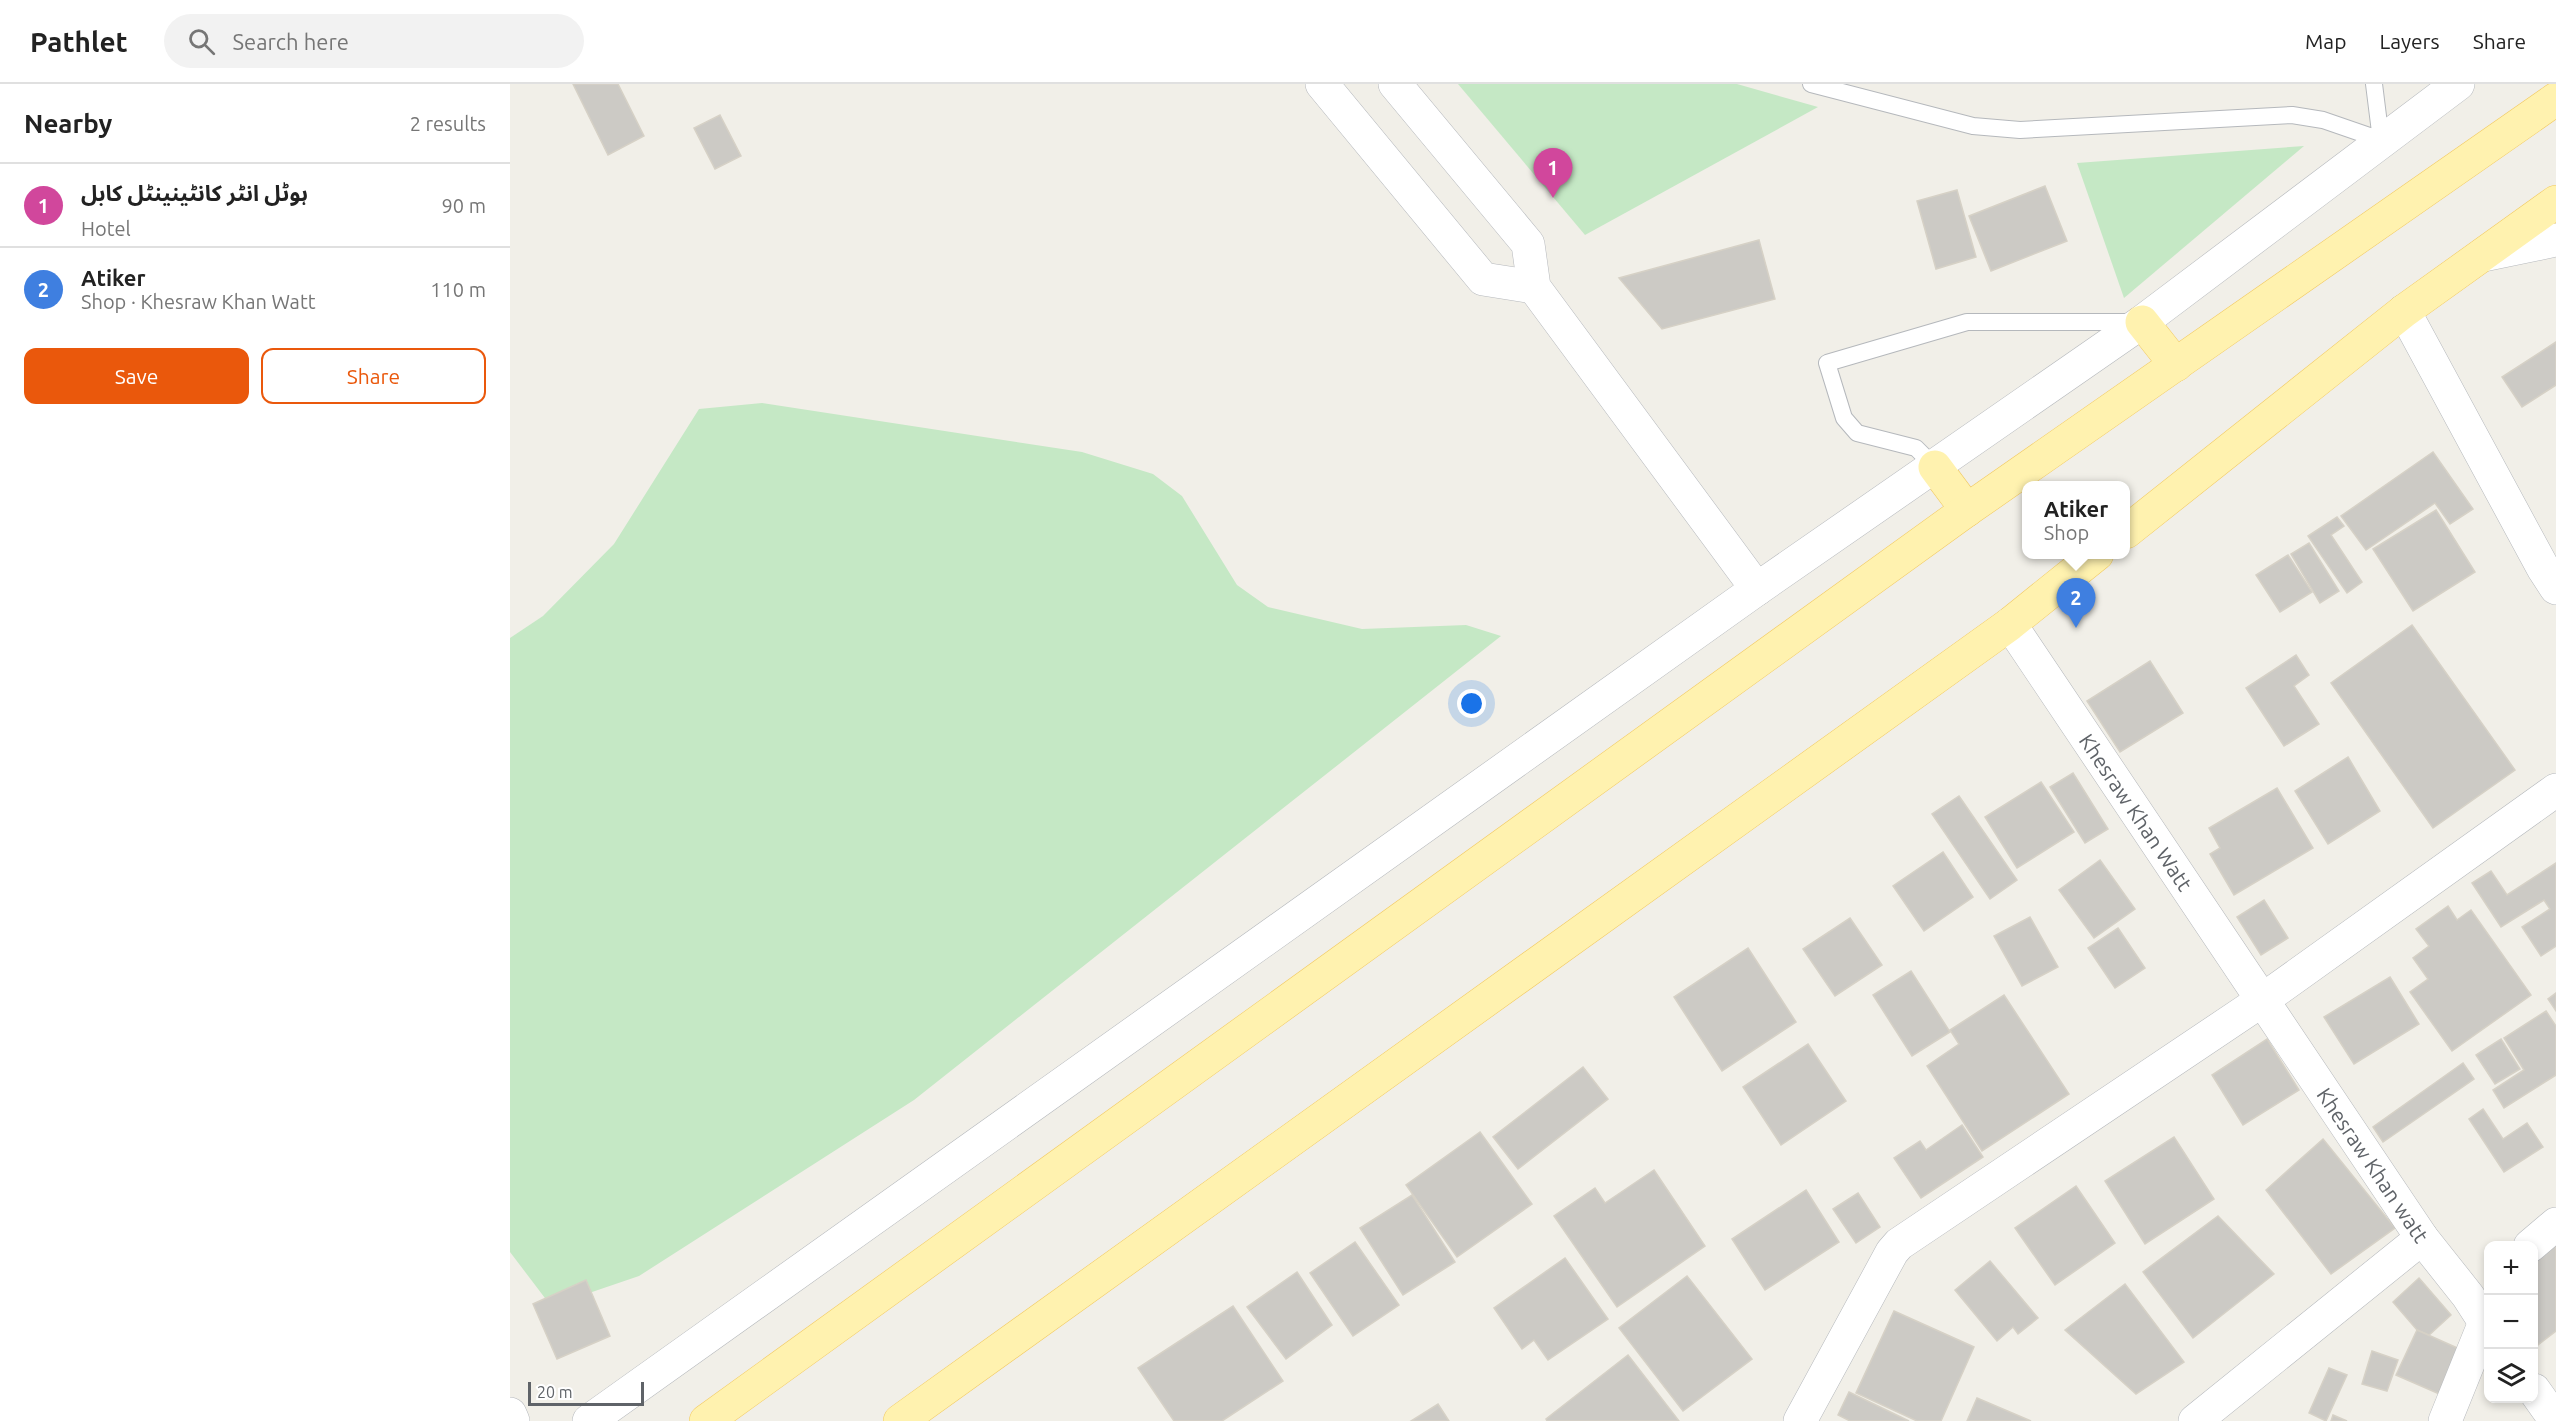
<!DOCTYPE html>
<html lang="en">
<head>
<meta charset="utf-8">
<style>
  :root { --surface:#fff; --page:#f2f2f2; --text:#222; --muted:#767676; --line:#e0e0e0; --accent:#ea580c }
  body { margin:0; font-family:Ubuntu,"Noto Sans Arabic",sans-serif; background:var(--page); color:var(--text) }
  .controls { position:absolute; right:18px; bottom:18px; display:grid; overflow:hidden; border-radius:12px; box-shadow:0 3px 9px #0003 }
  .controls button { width:54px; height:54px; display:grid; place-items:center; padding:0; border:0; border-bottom:2px solid var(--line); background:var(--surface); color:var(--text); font:30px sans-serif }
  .scale { position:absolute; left:18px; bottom:15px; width:116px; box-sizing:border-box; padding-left:6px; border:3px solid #5f6368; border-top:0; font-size:16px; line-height:21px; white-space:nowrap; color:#5f6368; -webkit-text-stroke:4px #fff; paint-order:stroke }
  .you { position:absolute; left:962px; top:620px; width:21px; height:21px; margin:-15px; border:4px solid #fff; border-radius:50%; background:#1a73e8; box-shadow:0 0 0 9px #1a73e833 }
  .badge { display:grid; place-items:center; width:39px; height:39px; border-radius:50%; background:var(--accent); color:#fff; font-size:20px; font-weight:700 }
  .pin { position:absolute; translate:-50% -50px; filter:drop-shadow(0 2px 3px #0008) }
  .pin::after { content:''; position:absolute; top:32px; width:21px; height:18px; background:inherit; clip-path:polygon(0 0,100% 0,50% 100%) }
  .popup { position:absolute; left:1512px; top:397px; width:108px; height:78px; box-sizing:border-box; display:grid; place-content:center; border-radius:12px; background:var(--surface); filter:drop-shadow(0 2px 4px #0005); font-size:20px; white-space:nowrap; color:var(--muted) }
  .popup b { font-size:22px; color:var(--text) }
  .popup::after { content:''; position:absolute; left:50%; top:100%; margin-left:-12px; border:12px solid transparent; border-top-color:var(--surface) }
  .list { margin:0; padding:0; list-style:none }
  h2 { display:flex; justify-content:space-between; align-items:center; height:78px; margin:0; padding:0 24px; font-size:26px }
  h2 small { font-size:20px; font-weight:400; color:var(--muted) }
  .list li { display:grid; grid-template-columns:39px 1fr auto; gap:18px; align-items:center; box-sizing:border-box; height:84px; padding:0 24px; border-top:2px solid var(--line) }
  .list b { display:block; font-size:22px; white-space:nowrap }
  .list p { margin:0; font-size:20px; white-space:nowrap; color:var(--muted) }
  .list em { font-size:20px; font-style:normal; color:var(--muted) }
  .actions { display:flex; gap:12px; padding:18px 24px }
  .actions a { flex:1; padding:14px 0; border:2px solid var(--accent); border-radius:12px; text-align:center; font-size:21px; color:var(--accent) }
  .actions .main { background:var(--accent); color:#fff }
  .icon { flex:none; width:33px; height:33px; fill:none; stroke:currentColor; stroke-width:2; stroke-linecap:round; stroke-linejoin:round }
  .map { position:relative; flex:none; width:2046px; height:1337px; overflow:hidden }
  header { display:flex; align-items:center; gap:36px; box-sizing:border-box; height:84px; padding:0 30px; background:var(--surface); border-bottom:2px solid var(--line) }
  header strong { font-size:28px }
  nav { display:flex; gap:33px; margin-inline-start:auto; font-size:21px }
  .search { width:420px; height:54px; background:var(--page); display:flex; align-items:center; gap:15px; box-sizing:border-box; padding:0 21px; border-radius:33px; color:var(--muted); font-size:22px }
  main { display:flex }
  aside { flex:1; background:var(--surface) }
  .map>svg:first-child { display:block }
  .green { fill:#c5e8c5 }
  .building { fill:#cccac5; stroke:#d6d1c6; stroke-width:1.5 }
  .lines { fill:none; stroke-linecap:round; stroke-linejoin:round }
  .service-casing { stroke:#b5b8bc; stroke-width:18 }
  .minor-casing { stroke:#b5b8bc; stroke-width:34 }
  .tertiary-casing { stroke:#b5b8bc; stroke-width:34 }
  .primary-casing { stroke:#f2c960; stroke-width:34 }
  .service { stroke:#fff; stroke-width:16 }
  .minor { stroke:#fff; stroke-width:33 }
  .tertiary { stroke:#fff; stroke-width:33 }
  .primary { stroke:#fff2af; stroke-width:33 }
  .labels { text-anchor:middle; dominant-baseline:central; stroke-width:4.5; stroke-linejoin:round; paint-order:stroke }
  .street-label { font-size:21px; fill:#5f6368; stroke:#fff }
</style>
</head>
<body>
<header>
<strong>Pathlet</strong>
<div class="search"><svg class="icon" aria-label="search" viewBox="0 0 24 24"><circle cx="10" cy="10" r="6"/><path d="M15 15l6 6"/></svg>Search here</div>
<nav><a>Map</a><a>Layers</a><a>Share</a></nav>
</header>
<main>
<aside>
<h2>Nearby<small>2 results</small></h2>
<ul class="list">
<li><span class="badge" style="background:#d1479c">1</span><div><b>ہوٹل انٹر کانٹینینٹل کابل</b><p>Hotel</p></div><em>90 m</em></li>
<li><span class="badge" style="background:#3f7fe0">2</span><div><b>Atiker</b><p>Shop · Khesraw Khan Watt</p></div><em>110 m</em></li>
</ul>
<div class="actions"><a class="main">Save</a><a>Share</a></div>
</aside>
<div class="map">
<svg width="2046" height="1337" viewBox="0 0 2046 1337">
  <rect width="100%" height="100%" fill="#f1efe8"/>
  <g class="green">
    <polygon points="948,0 1227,0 1308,23 1075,151"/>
    <polygon points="1794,62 1614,214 1567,79"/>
    <polygon points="252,319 572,368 643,390 672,412 727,501 758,523 852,545 956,541 991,552 404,1016 129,1192 41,1222 0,1168 0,554 33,532 104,460 189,325"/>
  </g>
  <g class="building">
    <polygon points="63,0 108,0 134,52 98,71"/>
    <polygon points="210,31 231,72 205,85 184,44"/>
    <polygon points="1535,102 1557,157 1481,187 1459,132"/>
    <polygon points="1447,106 1466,173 1426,185 1407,117"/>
    <polygon points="1249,156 1265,215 1152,245 1109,194"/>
    <polygon points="2046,258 2046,301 2012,323 1992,293"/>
    <polygon points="1923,368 1963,425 1940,440 1925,419 1856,466 1831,432"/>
    <polygon points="1926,426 1965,488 1903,527 1863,465"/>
    <polygon points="1827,433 1834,442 1821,451 1852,498 1837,509 1798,452"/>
    <polygon points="1799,459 1829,507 1810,519 1781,470"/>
    <polygon points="1778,471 1802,508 1770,528 1746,491"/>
    <polygon points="1902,541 2005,686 1923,744 1821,599"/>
    <polygon points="1786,571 1799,591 1784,602 1809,640 1774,662 1736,604"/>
    <polygon points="1640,577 1673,629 1610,668 1577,617"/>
    <polygon points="1838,673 1870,727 1818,760 1785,707"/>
    <polygon points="1563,689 1598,745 1575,759 1540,703"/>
    <polygon points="1531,698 1564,748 1507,784 1475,733"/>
    <polygon points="1767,704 1803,764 1724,811 1700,770 1710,764 1699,744"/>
    <polygon points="1449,712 1507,796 1480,815 1422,730"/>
    <polygon points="1433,768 1463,813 1414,847 1383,802"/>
    <polygon points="1590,776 1625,825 1584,854 1549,806"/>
    <polygon points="2046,779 2046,862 2031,872 2012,843 2040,825 2034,816 1991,843 1962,799 1981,787 1997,811"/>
    <polygon points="1754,816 1778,854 1751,871 1727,833"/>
    <polygon points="1938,822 1947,836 1961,826 2021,911 1942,967 1900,908 1918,895 1903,874 1919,862 1906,845"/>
    <polygon points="1520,833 1548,883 1512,902 1484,852"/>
    <polygon points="1340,834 1372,881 1325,912 1293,865"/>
    <polygon points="1608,844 1635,884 1605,904 1578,864"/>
    <polygon points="1238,864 1286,938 1212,987 1164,913"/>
    <polygon points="1401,887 1440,948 1402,972 1363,911"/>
    <polygon points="1880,893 1909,940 1844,980 1814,933"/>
    <polygon points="2046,909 2046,927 2038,915"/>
    <polygon points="1494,911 1559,1010 1472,1067 1417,982 1449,960 1440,946"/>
    <polygon points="2036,927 2046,942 2046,991 1994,1024 1983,1006 2014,986 1994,954"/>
    <polygon points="1757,955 1789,1006 1733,1041 1702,991"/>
    <polygon points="1991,955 2010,985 1985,1000 1966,971"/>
    <polygon points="1298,960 1336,1017 1271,1061 1233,1003"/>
    <polygon points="1953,979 1964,995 1873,1058 1863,1043"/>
    <polygon points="1073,983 1098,1015 1008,1085 983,1053"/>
    <polygon points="1973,1025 1993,1055 2017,1039 2033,1063 1994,1088 1959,1035"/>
    <polygon points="1452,1041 1473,1073 1411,1114 1384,1074 1410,1057 1416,1066"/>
    <polygon points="970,1048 1022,1120 947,1173 896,1101"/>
    <polygon points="1664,1053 1704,1115 1635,1160 1595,1097"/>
    <polygon points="1813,1055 1885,1144 1821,1190 1756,1106"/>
    <polygon points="1144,1086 1195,1162 1107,1223 1044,1132 1085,1104 1095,1119"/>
    <polygon points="1566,1102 1605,1159 1545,1201 1505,1144"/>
    <polygon points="1296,1106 1329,1158 1255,1206 1222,1155"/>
    <polygon points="1348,1109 1370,1143 1346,1159 1323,1125"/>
    <polygon points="902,1111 945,1178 893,1211 850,1144"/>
    <polygon points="1708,1132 1764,1190 1683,1254 1633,1188"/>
    <polygon points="845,1158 889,1221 843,1252 800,1189"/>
    <polygon points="2046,1160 2046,1247 2024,1264 2024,1177"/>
    <polygon points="1055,1174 1098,1235 1038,1276 1024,1256 1012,1265 984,1224"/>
    <polygon points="1480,1177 1528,1234 1508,1250 1503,1243 1487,1257 1445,1206"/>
    <polygon points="787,1188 822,1241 776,1275 737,1223"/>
    <polygon points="1177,1192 1242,1275 1173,1327 1109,1244"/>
    <polygon points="1909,1194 1941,1231 1919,1251 1907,1246 1883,1218"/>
    <polygon points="76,1196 100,1252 47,1275 23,1220"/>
    <polygon points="1615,1200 1674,1278 1626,1310 1555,1246"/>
    <polygon points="723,1222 773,1297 712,1337 664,1337 628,1284"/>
    <polygon points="1384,1227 1464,1263 1431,1337 1407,1337 1346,1309"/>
    <polygon points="1907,1246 1954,1267 1934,1312 1886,1291"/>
    <polygon points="1862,1267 1888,1276 1877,1307 1852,1300"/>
    <polygon points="1118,1271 1169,1337 1037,1337 1036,1335"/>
    <polygon points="1819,1284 1837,1291 1816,1337 1799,1329"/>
    <polygon points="1339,1308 1399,1337 1340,1337 1328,1331"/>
    <polygon points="1467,1314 1521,1337 1457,1337"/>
    <polygon points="928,1320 939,1337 901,1337"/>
    <polygon points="1823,1331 1837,1337 1821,1337"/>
  </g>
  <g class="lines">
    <g class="service-casing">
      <g id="service">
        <polyline points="1301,0 1463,42 1510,46 1782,31 1813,36 1871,56 1864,0"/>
        <polyline points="1425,383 1406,364 1347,349 1334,334 1317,279 1457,238 1625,238"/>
      </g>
    </g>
    <g class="minor-casing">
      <g id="minor">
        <polyline points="812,0 973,195 1024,203"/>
        <polyline points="885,0 1018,160 1024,203 1247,505"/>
        <polyline points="1894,227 2033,484 2046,504"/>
        <polyline points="1500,540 1912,1154 1958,1212 1978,1243"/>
        <polyline points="2020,1162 2046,1140"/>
        <polyline points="2024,1306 2046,1337"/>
        <polyline points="0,1330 3,1337"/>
        <polyline points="1290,1337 1382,1168 1389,1160 1751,917 2046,706"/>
        <polyline points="1685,1337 1912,1154"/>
        <polyline points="1935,1337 1975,1238"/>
      </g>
    </g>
    <g class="tertiary-casing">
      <g id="tertiary">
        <polyline points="1973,171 2046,156"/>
        <polyline points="79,1337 1247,505 1632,238 1948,0"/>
      </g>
    </g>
    <g class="primary-casing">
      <g id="primary">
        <polyline points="1632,238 1666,281"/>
        <polyline points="1425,383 1457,426"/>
        <polyline points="1616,448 1894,227 2046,118"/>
        <polyline points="196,1337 1457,426 2046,15"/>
        <polyline points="390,1337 1500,540 1587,470"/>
      </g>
    </g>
    <use href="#service" class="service"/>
    <use href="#minor" class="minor"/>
    <use href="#tertiary" class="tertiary"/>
    <use href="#primary" class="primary"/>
  </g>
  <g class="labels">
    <g class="street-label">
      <text transform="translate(1626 728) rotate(56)">Khesraw Khan Watt</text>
      <text transform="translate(1863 1081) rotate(56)">Khesraw Khan watt</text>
    </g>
  </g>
</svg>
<div class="controls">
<button>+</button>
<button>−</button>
<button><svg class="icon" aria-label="layers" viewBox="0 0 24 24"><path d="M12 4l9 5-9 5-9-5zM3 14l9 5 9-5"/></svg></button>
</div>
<div class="scale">20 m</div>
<div class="you"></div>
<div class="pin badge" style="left:1043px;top:114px;background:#d1479c">1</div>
<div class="pin badge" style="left:1566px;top:544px;background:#3f7fe0">2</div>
<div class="popup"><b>Atiker</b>Shop</div>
</div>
</main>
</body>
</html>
